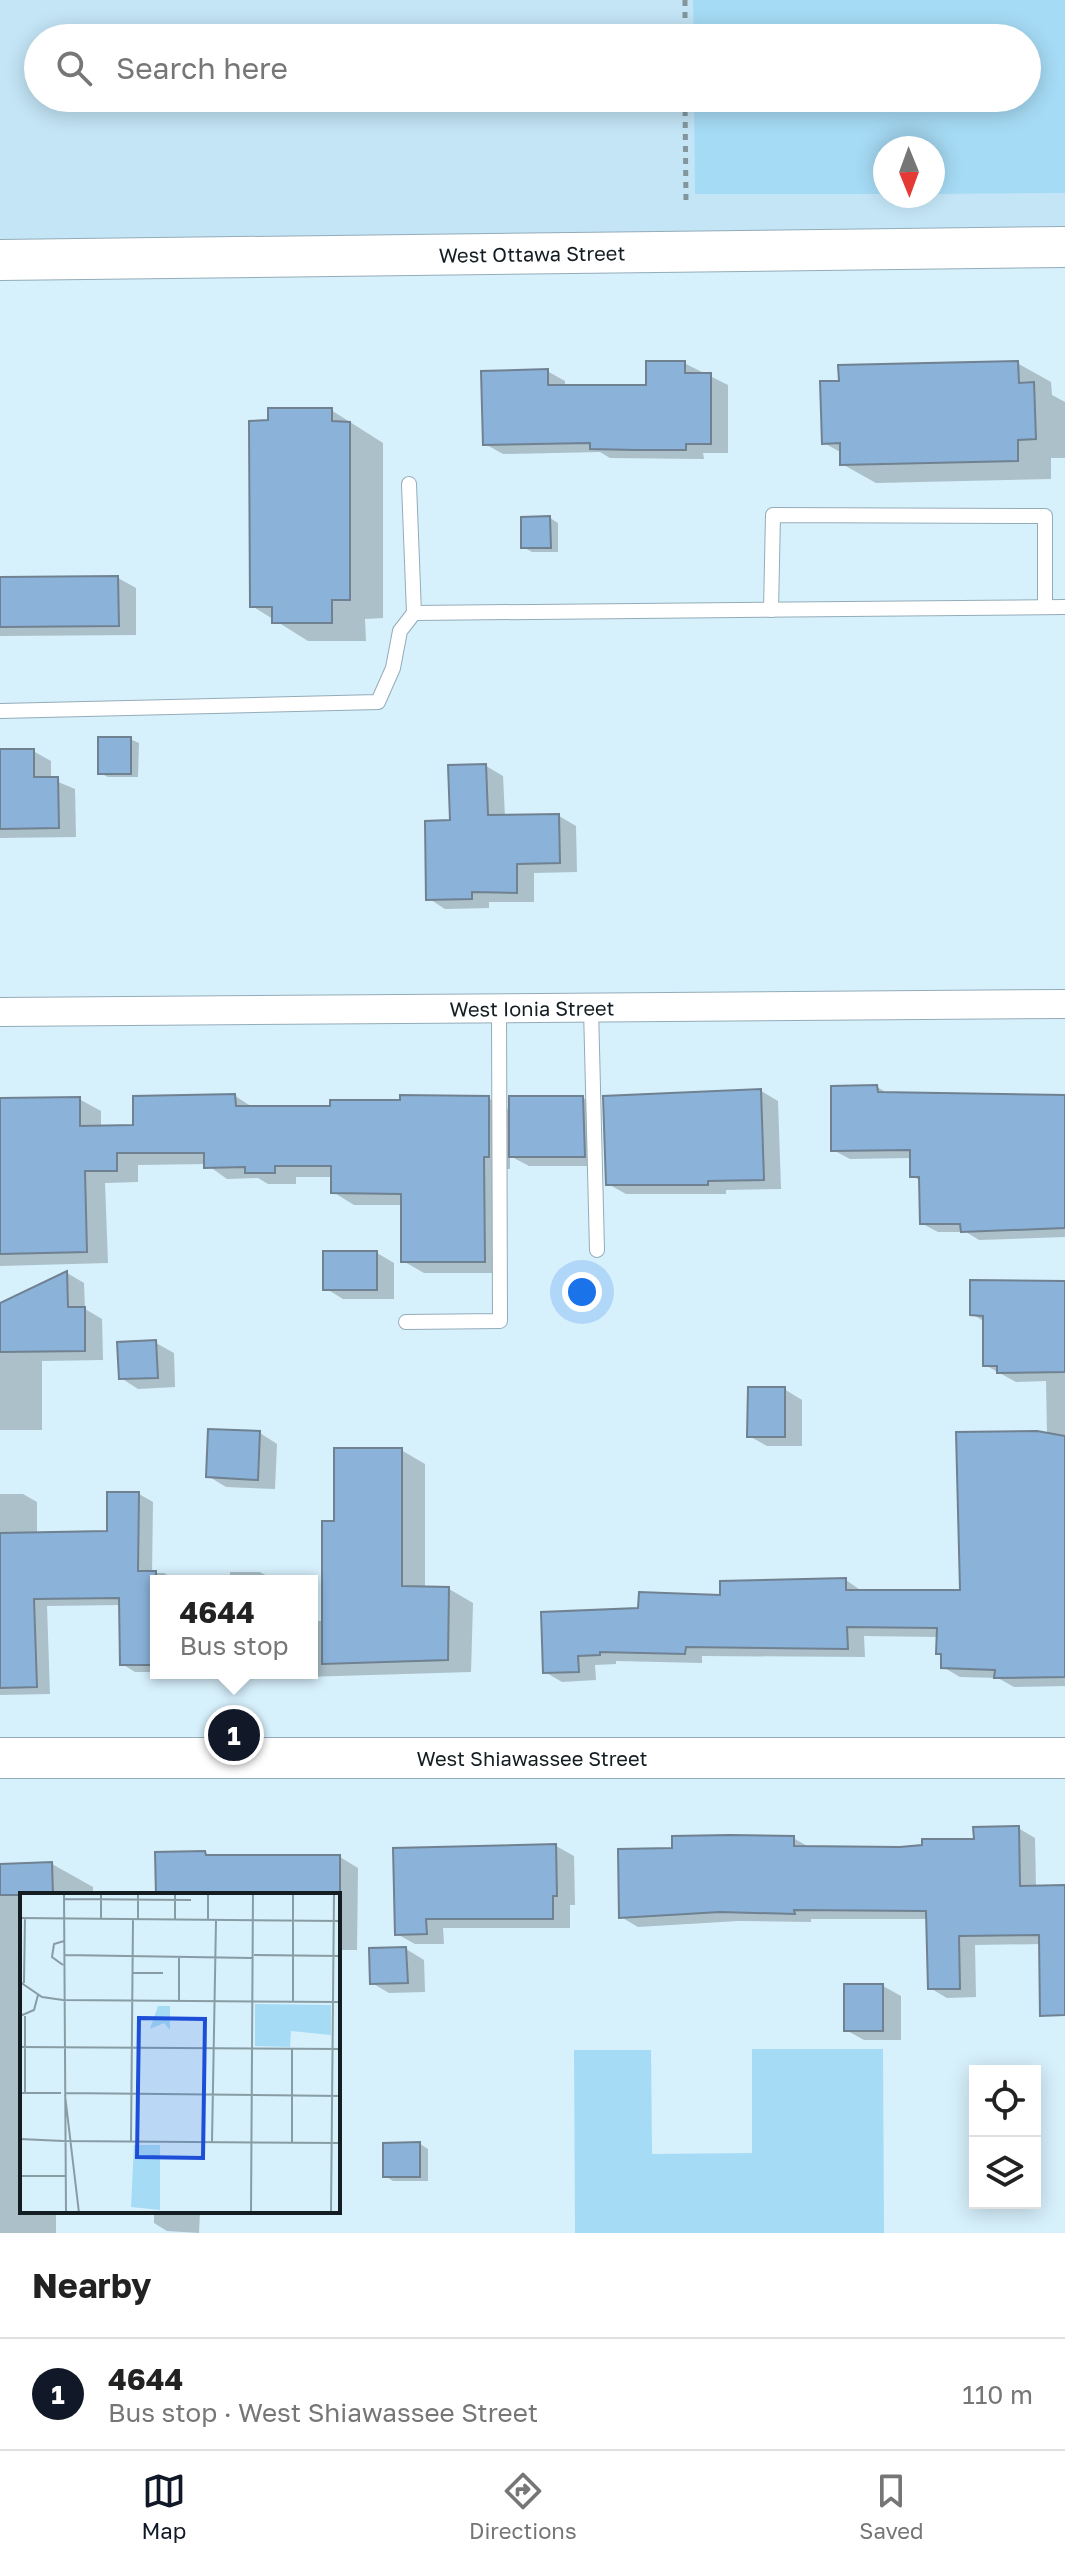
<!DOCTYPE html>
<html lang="en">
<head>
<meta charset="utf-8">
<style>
  :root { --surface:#fff; --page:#f2f2f2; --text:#222; --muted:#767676; --line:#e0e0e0; --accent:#111827 }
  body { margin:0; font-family:"Golos Text",sans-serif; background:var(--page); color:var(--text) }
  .controls { position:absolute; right:24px; bottom:24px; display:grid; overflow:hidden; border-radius:0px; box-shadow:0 4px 20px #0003 }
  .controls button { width:72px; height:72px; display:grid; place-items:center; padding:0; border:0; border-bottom:2px solid var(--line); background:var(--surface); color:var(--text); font:40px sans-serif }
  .compass { position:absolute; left:873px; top:136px; width:72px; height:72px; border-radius:50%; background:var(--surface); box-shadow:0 4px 20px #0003; rotate:179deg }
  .you { position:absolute; left:582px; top:1292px; width:28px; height:28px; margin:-20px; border:6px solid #fff; border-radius:50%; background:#1a73e8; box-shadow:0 0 0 12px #1a73e833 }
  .badge { display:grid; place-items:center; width:52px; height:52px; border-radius:50%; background:var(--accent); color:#fff; font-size:26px; font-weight:700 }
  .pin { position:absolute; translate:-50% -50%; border:4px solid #fff; box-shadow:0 2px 8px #0006 }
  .popup { position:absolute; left:150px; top:1575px; width:168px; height:104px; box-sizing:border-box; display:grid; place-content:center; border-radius:0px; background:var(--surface); filter:drop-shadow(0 2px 6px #0005); font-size:26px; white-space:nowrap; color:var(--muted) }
  .popup b { font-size:30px; color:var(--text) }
  .popup::after { content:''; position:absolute; left:50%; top:100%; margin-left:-16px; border:16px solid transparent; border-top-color:var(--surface) }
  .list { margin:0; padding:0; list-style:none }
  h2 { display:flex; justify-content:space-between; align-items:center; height:104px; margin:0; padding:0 32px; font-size:34px }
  h2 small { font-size:26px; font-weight:400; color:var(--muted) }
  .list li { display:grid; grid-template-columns:52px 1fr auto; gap:24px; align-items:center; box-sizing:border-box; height:112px; padding:0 32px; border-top:2px solid var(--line) }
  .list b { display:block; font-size:30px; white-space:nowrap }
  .list p { margin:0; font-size:26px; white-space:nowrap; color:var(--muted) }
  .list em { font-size:26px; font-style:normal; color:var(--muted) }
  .icon { flex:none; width:44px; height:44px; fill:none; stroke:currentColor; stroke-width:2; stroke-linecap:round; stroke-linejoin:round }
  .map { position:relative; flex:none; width:1065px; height:2233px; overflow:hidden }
  .search { position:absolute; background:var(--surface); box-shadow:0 4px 20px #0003; left:24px; right:24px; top:24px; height:88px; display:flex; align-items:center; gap:20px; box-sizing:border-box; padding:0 28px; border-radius:44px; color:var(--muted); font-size:30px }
  .sheet { height:216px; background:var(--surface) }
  nav { display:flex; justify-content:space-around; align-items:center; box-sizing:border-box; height:112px; border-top:2px solid var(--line); background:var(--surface); font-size:22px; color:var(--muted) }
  nav a { display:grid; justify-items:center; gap:4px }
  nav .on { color:var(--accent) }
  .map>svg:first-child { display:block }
  .built { fill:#c3e5f6; fill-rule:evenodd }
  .green { fill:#a6dbf5 }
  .shadow { fill:#0003 }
  .building { fill:#8bb3da; stroke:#708191; stroke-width:2 }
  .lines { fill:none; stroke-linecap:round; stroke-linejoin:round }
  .lane-casing { stroke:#94acb8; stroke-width:16 }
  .street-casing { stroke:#94acb8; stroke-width:30 }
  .secondary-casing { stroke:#94acb8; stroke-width:42 }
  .path { stroke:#83969e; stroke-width:5; stroke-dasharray:6 6; stroke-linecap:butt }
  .lane { stroke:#fff; stroke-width:14 }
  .street { stroke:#fff; stroke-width:28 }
  .secondary { stroke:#fff; stroke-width:40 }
  .labels { text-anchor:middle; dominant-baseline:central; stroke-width:6; stroke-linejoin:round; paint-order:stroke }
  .street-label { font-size:20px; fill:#141d21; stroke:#fff }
  .inset-road { fill:none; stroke:#889ca4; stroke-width:2 }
  .view { fill:#1d4ed8; fill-opacity:0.15; stroke:#1d4ed8; stroke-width:4 }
  .inset-edge { fill:none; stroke:#141d21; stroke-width:4 }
</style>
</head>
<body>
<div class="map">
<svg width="1065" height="2233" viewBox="0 0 1065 2233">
  <rect width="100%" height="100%" fill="#d6f0fc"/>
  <path class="built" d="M0,0H1065V247L0,259ZM38,38H1027V98H38ZM885,148H933V196H885Z"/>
  <g class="green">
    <polygon points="693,0 1065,0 1065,193 933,194 933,148 885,148 885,194 695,194 694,98 1027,98 1027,38 694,38"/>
    <polygon points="752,2049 883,2049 884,2233 575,2233 574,2050 651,2050 652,2154 752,2153"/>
  </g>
  <g class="shadow">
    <polygon points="684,363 728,385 728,453 703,453 704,459 610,458 600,452 503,454 485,444 547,371 565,381 565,387 648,387"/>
    <polygon points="1017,363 1051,382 1052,395 1065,402 1065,458 1051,458 1051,479 876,483 842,464 842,453 824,443 841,382"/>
    <polygon points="331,410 383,443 383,618 365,619 366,641 308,641 252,606 270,422"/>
    <polygon points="550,518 558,523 558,552 532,552 523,547"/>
    <polygon points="118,578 136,588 136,635 0,636 0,579"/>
    <polygon points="130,739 139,743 138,777 108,777 100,773"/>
    <polygon points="0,751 33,751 51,761 51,779 75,789 76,837 0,838"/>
    <polygon points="486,766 503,776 505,817 559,816 576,826 577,872 534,873 534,902 489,902 489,908 445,909 428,898 452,822"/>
    <polygon points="877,1087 889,1094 1065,1094 1065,1237 979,1240 966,1232 938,1232 921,1223 921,1181 912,1176 912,1158 850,1159 833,1150"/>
    <polygon points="761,1091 778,1101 781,1189 726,1190 726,1194 626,1194 608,1184"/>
    <polygon points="235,1096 254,1108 332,1108 488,1098 511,1111 583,1098 600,1108 602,1166 529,1166 510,1156 510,1169 505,1169 506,1273 424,1273 403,1261 403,1205 354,1205 333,1192 333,1177 296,1177 296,1184 268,1184 258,1178 227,1179 206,1164 138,1165 138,1182 105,1183 108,1263 0,1266 0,1100 79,1099 101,1111 101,1127 135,1127"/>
    <polygon points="377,1253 394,1263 394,1299 343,1299 325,1288"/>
    <polygon points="67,1273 84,1283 85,1309 102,1319 103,1360 42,1361 42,1430 0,1430 0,1305"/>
    <polygon points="1065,1283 1065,1686 1014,1687 998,1678 960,1677 943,1667 938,1637 864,1636 865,1657 702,1656 702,1663 616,1661 616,1664 595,1665 596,1680 562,1682 545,1672 640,1610 846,1580 863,1592 962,1592 1047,1434 1046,1381 1016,1382 985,1365 985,1322 972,1314"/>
    <polygon points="156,1343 174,1353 175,1387 138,1389 121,1378"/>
    <polygon points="784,1389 802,1400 802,1446 767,1446 749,1436"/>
    <polygon points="260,1433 277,1444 275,1489 226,1487 208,1476"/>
    <polygon points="401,1450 425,1464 425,1588 449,1589 473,1603 471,1672 271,1678 263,1673 312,1673 312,1621 324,1621 336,1523"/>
    <polygon points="0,1494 23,1494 37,1502 37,1534 109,1533 139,1494 153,1502 152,1573 164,1573 178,1581 156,1581 156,1672 135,1672 122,1664 121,1605 47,1606 50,1694 0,1695"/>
    <polygon points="230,1572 260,1572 276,1581 230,1581"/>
    <polygon points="1018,1828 1035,1838 1036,1888 1065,1887 1065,1990 1041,1944 975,1945 976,1997 947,1998 930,1988 929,1919 811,1919 811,1922 738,1921 638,1927 621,1917 674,1850 793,1838 811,1848 900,1849 976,1841"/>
    <polygon points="556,1846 574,1856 575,1905 570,1905 570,1928 443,1928 444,1944 415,1944 397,1934"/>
    <polygon points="340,1857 358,1868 357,1950 338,1950 338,1895 22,1895 22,2211 56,2211 56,2233 0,2233 0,1865 52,1864 93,1887 93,1893 158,1891"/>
    <polygon points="406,1949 424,1960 425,1992 389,1993 372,1983"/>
    <polygon points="883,1986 901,1996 901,2040 864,2040 846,2030"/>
    <polygon points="420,2144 428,2149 428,2181 393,2181 385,2176"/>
    <polygon points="154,2211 200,2211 199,2233 167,2231 154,2223"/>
  </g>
  <g class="building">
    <polygon points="646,361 685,361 685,373 711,373 711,444 686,444 686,450 636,450 590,449 590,443 483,445 481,371 548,369 548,385 646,385"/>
    <polygon points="1018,361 1019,383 1034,382 1036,439 1018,440 1018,461 840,465 840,443 822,444 820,381 839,381 838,365"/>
    <polygon points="268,408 332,408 332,421 350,422 350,600 332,600 332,623 272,623 272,607 250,607 249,421 268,420"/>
    <polygon points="550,516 551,548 521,548 521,517"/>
    <polygon points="118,576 119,626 0,627 0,577"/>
    <rect x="98" y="737" width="33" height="37"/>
    <polygon points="0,749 34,749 34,777 58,777 59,828 0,829"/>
    <polygon points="486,764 488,815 559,814 560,863 517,864 517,893 472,892 472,899 426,900 425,821 450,820 448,765"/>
    <polygon points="877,1085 878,1092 1065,1095 1065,1228 961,1232 960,1224 920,1224 919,1177 910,1177 910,1150 831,1151 831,1086"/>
    <polygon points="761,1089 764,1180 708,1181 708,1185 606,1185 603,1096"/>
    <polygon points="235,1094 236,1106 330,1106 330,1100 400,1100 400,1095 489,1096 489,1157 484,1157 485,1262 401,1262 401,1194 331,1193 331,1166 275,1166 275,1173 245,1173 245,1167 204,1168 204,1153 117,1153 117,1171 85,1171 87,1252 0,1254 0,1098 80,1097 80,1126 133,1125 133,1096"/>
    <polygon points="509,1096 583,1096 585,1157 509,1157"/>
    <rect x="323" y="1251" width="54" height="39"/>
    <polygon points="67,1271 68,1307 85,1307 85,1351 0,1352 0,1303"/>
    <polygon points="970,1280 1065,1281 1065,1372 997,1373 997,1366 983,1366 983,1316 970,1315"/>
    <polygon points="156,1340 158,1378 119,1379 117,1342"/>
    <polygon points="748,1387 785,1387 785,1437 747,1437"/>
    <polygon points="208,1429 260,1431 258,1480 206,1477"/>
    <polygon points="1037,1431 1065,1436 1065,1677 994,1678 995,1670 941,1668 941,1654 936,1654 937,1628 847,1627 848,1649 686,1647 685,1654 600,1652 600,1655 578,1656 579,1672 543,1673 541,1612 638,1608 639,1592 720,1595 720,1581 846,1578 846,1590 960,1590 956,1432"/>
    <polygon points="334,1448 402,1448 402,1586 449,1587 448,1660 322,1664 322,1521 334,1521"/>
    <polygon points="107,1492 139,1492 138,1571 156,1571 156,1665 120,1665 119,1598 34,1599 37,1687 0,1688 0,1533 107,1531"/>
    <polygon points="1019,1826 1020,1886 1065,1885 1065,2015 1040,2016 1039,1935 959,1936 960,1989 928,1989 926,1911 794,1910 795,1914 720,1912 619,1918 618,1849 672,1848 672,1836 730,1835 794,1836 794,1846 900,1847 922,1845 922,1839 974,1839 973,1827"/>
    <polygon points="556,1844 557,1896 553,1896 553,1919 426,1919 427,1934 395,1935 393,1848"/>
    <polygon points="205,1851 206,1855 340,1855 340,1895 156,1895 155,1852"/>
    <polygon points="52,1862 53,1895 0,1895 0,1864"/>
    <polygon points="406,1947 408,1983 370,1984 369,1948"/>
    <rect x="844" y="1984" width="39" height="47"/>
    <polygon points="420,2142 420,2177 383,2177 383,2143"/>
  </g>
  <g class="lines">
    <g class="lane-casing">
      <g id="lane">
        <polyline points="409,484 414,613"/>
        <polyline points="771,610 773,515 1045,516 1045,607"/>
        <polyline points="0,711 378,702 393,668 400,631 414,613 1065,607"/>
        <polyline points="591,1008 597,1250"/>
        <polyline points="406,1322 500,1321 499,1009"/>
      </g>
    </g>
    <g class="street-casing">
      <g id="street">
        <path id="s1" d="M0,1012L1065,1004"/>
      </g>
    </g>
    <g class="secondary-casing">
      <g id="secondary">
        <path id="s2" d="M0,260L1065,247"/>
        <path id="s3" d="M0,1758H1065"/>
      </g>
    </g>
    <g class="path">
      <polyline points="685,0 685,38"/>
      <polyline points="685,98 686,204"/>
    </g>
    <use href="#lane" class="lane"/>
    <use href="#street" class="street"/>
    <use href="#secondary" class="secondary"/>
  </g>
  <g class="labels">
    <g class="street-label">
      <text stroke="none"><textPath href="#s2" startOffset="532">West Ottawa Street</textPath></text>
      <text stroke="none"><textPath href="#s1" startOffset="532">West Ionia Street</textPath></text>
      <text stroke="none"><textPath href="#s3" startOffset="532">West Shiawassee Street</textPath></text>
    </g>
  </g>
  <g transform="translate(20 1893)">
    <rect width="320" height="320" fill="#d6f0fc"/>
    <path d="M235,111L311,112V142L271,138L270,154L235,153ZM138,113H150V137L144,130L130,136ZM114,252H140V317L111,314Z" fill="#a6dbf5"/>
    <path class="inset-road" d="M44,0L46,320M81,0V26M118,0V26M155,0V27M44,6L171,7M0,25L320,28M188,27V0M44,62L232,65M234,62L320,63M43,72L32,64L34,51L44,48M113,80H143M0,89L22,104L43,107L320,109M4,90L5,25M159,108V63M273,109V0M0,123L14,117L18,102M5,123V200M0,154L320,156M0,200H41M45,200L320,203M45,202L59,320M0,246L43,248M43,248L320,250M111,248L113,26M192,249L196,28M272,249V156M0,283H45M0,319H46M231,320L233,0M311,320L314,0"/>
    <path class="view" d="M119,125L185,126L183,265L117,264Z"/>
    <rect width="320" height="320" class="inset-edge"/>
  </g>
</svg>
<div class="controls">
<button><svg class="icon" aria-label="locate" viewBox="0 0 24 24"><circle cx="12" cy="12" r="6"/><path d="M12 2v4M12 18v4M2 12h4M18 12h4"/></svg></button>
<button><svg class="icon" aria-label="layers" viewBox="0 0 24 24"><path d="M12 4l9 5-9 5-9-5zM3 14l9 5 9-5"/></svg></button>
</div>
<svg class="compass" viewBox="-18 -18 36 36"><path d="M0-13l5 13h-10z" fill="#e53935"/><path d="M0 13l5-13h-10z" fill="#767676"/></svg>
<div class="you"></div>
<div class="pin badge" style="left:234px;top:1735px">1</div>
<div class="popup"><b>4644</b>Bus stop</div>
<div class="search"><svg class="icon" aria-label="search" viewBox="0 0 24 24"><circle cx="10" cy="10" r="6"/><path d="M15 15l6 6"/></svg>Search here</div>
</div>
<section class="sheet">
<h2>Nearby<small></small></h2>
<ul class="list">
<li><span class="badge">1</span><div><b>4644</b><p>Bus stop · West Shiawassee Street</p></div><em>110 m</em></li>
</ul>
</section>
<nav>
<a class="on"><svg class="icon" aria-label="map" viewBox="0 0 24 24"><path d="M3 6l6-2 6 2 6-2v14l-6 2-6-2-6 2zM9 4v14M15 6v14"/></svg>Map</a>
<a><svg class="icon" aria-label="directions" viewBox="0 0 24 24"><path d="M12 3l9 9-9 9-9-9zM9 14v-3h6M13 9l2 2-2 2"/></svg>Directions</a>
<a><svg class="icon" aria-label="saved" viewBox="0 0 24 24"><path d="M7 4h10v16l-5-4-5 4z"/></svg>Saved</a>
</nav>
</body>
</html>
